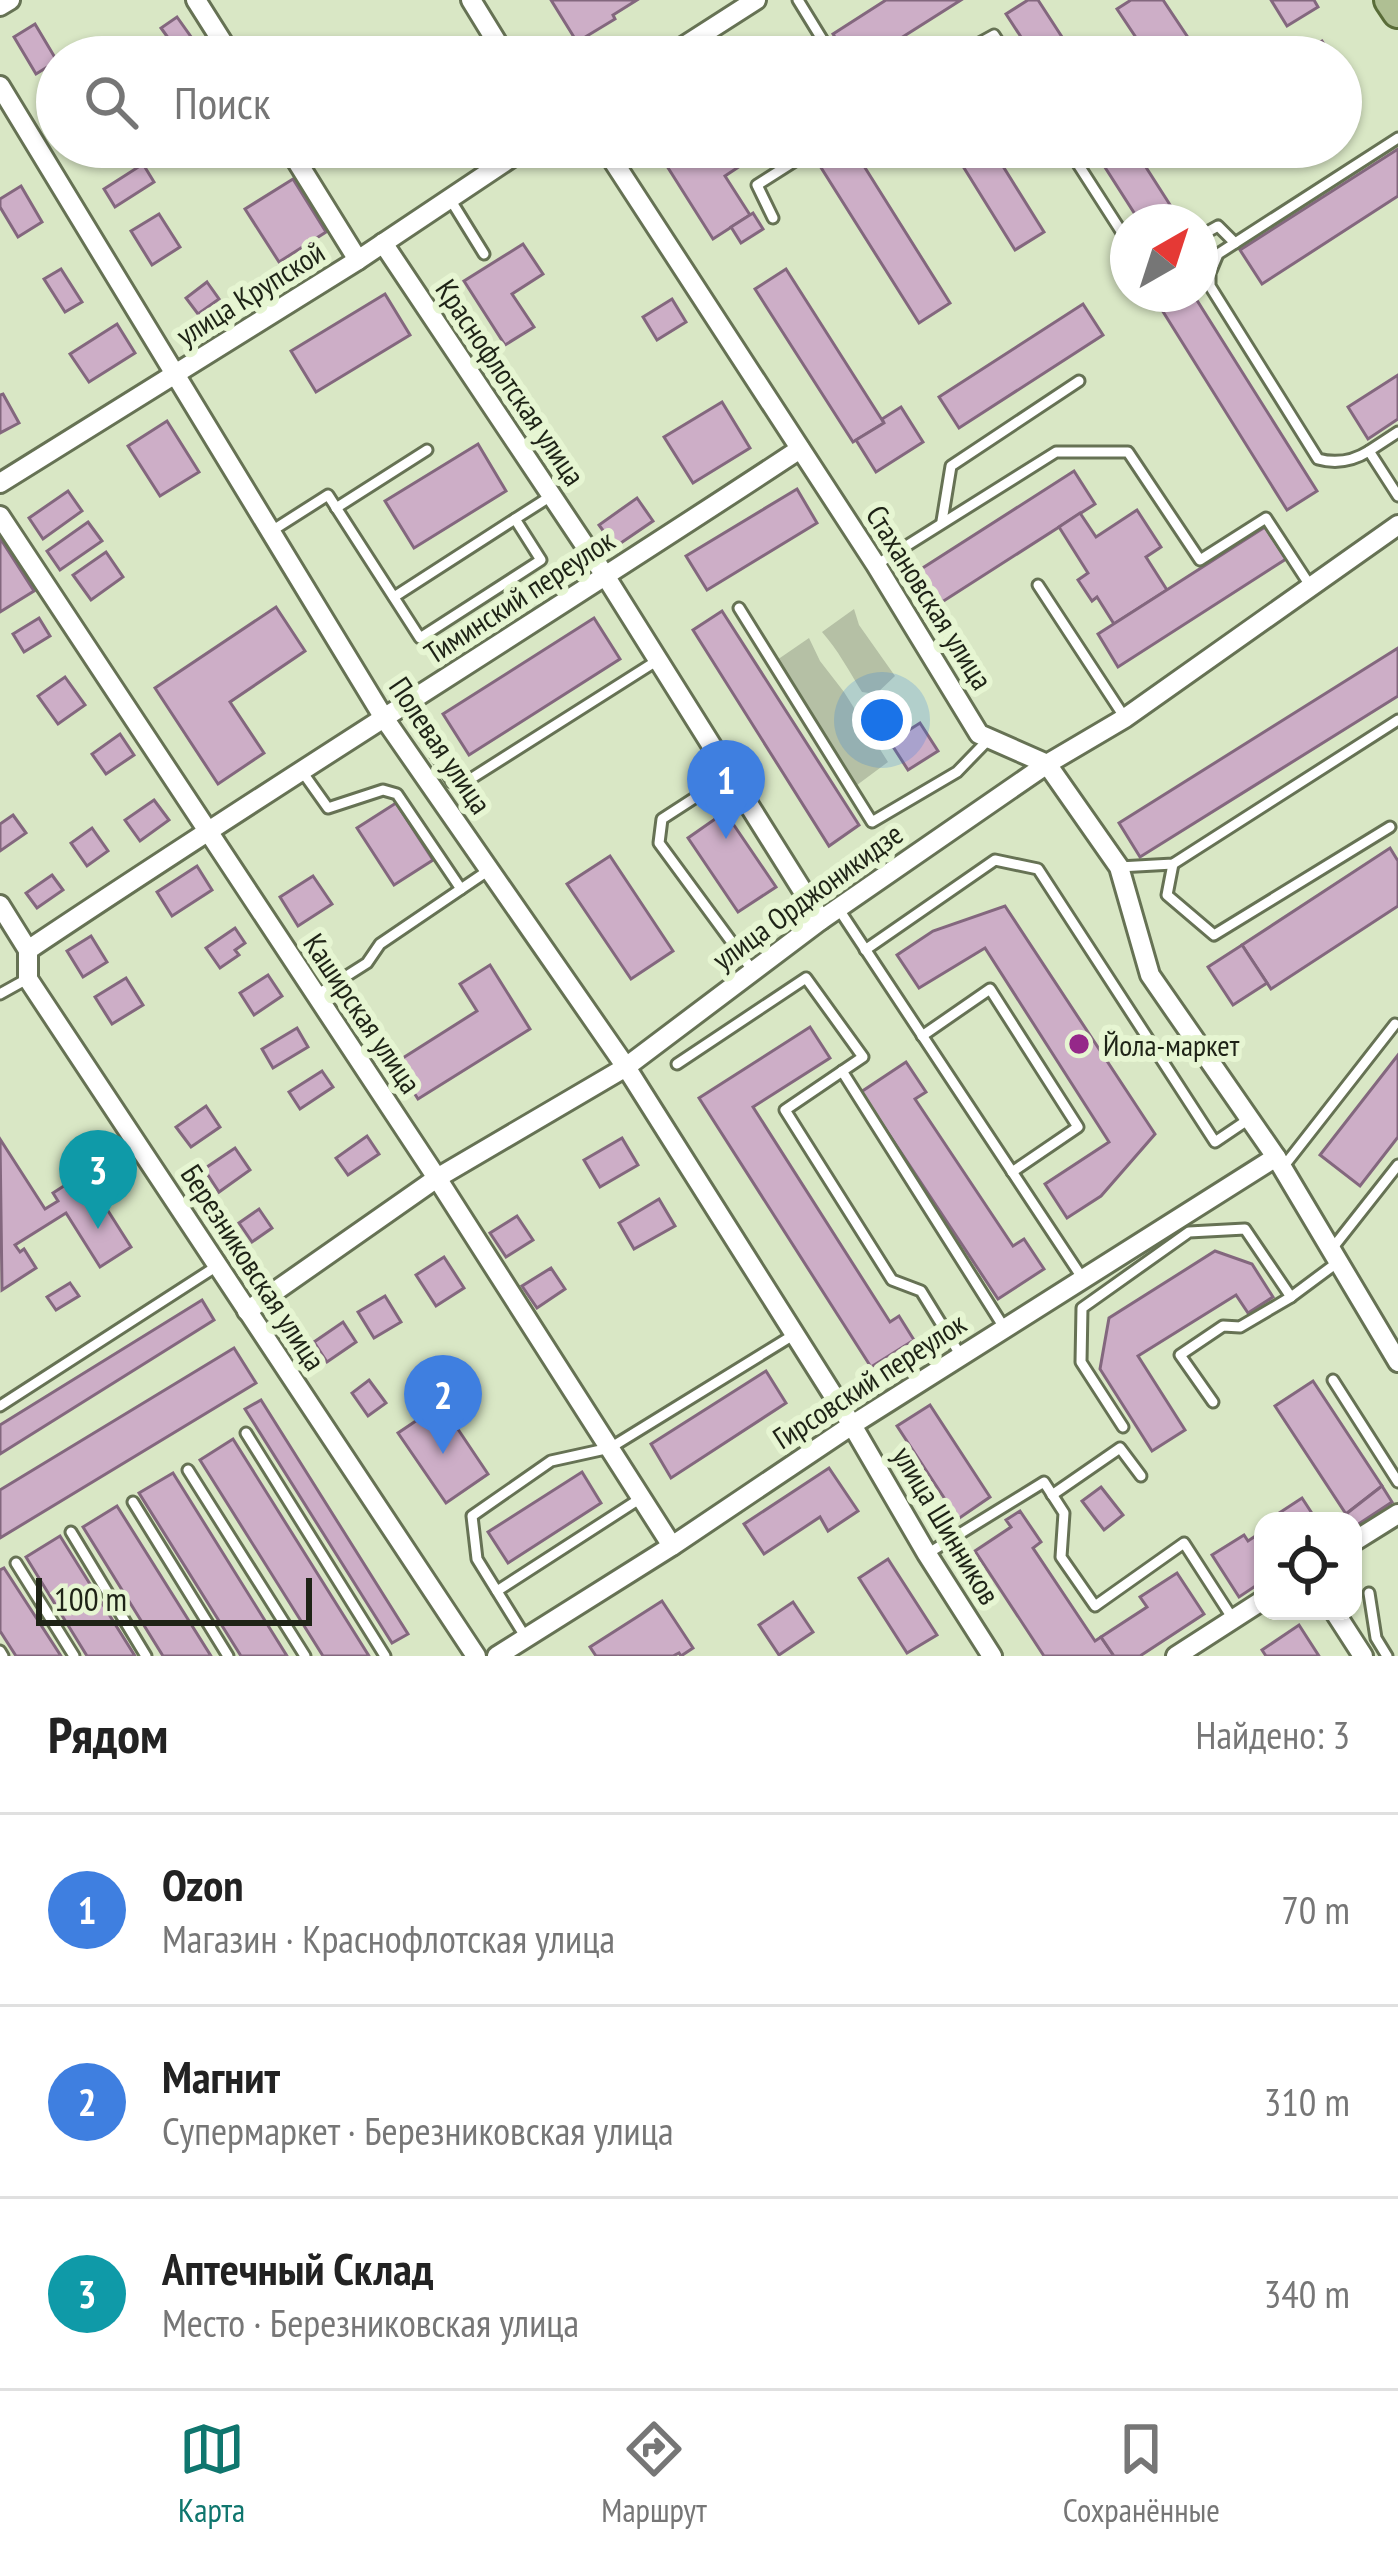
<!DOCTYPE html>
<html lang="ru">
<head>
<meta charset="utf-8">
<style>
  :root { --surface:#fff; --page:#f6f6f6; --text:#222; --muted:#767676; --line:#e0e0e0; --accent:#0f766e }
  body { margin:0; font-family:"PT Sans Narrow",sans-serif; background:var(--page); color:var(--text) }
  .controls { position:absolute; right:36px; bottom:36px; display:grid; overflow:hidden; border-radius:24px; box-shadow:0 3px 9px #0004 }
  .controls button { width:108px; height:108px; display:grid; place-items:center; padding:0; border:0; border-bottom:3px solid var(--line); background:var(--surface); color:var(--text); font:60px sans-serif }
  .compass { position:absolute; left:1110px; top:204px; width:108px; height:108px; border-radius:50%; background:var(--surface); box-shadow:0 3px 9px #0004; rotate:39deg }
  .scale { position:absolute; left:36px; bottom:30px; width:276px; box-sizing:border-box; padding-left:12px; border:6px solid #1e2316; border-top:0; font-size:33px; line-height:42px; white-space:nowrap; color:#1e2316; -webkit-text-stroke:9px #e6f5d2; paint-order:stroke }
  .you { position:absolute; left:882px; top:720px; width:42px; height:42px; margin:-30px; border:9px solid #fff; border-radius:50%; background:#1a73e8; box-shadow:0 0 0 18px #1a73e833 }
  .badge { display:grid; place-items:center; width:78px; height:78px; border-radius:50%; background:var(--accent); color:#fff; font-size:39px; font-weight:700 }
  .pin { position:absolute; translate:-50% -99px; filter:drop-shadow(0 3px 6px #0008) }
  .pin::after { content:''; position:absolute; top:63px; width:42px; height:36px; background:inherit; clip-path:polygon(0 0,100% 0,50% 100%) }
  .list { margin:0; padding:0; list-style:none }
  h2 { display:flex; justify-content:space-between; align-items:center; height:156px; margin:0; padding:0 48px; font-size:51px }
  h2 small { font-size:39px; font-weight:400; color:var(--muted) }
  .list li { display:grid; grid-template-columns:78px 1fr auto; gap:36px; align-items:center; box-sizing:border-box; height:192px; padding:0 48px; border-top:3px solid var(--line) }
  .list b { display:block; font-size:45px; white-space:nowrap }
  .list p { margin:0; font-size:39px; white-space:nowrap; color:var(--muted) }
  .list em { font-size:39px; font-style:normal; color:var(--muted) }
  .icon { flex:none; width:66px; height:66px; fill:none; stroke:currentColor; stroke-width:2; stroke-linecap:round; stroke-linejoin:round }
  .map { position:relative; flex:none; width:1398px; height:1656px; overflow:hidden }
  .search { position:absolute; background:var(--surface); box-shadow:0 3px 9px #0004; left:36px; right:36px; top:36px; height:132px; display:flex; align-items:center; gap:30px; box-sizing:border-box; padding:0 42px; border-radius:66px; color:var(--muted); font-size:45px }
  .sheet { height:732px; background:var(--surface) }
  nav { display:flex; justify-content:space-around; align-items:center; box-sizing:border-box; height:168px; border-top:3px solid var(--line); background:var(--surface); font-size:33px; color:var(--muted) }
  nav a { display:grid; justify-items:center; gap:6px }
  nav .on { color:var(--accent) }
  .map>svg:first-child { display:block }
  .green { fill:#b5c0a5 }
  .building { fill:#cdaec7; stroke:#83677e; stroke-width:3 }
  .lines { fill:none; stroke-linecap:round; stroke-linejoin:round }
  .service-casing { stroke:#667254; stroke-width:15 }
  .minor-casing { stroke:#667254; stroke-width:24 }
  .primary-casing { stroke:#596c38; stroke-width:36 }
  .service { stroke:#fff; stroke-width:9 }
  .minor { stroke:#fff; stroke-width:18 }
  .primary { stroke:#afbf93; stroke-width:30 }
  .poi-dot { fill:#952889; stroke:#e6f5d2; stroke-width:4.5 }
  .labels { text-anchor:middle; dominant-baseline:central; stroke-width:12; stroke-linejoin:round; paint-order:stroke }
  .street-label { font-size:30px; fill:#1e2316; stroke:#e6f5d2 }
  .poi-label { font-size:30px; fill:#1e2316; stroke:#e6f5d2; text-anchor:start }
</style>
</head>
<body>
<div class="map">
<svg width="1398" height="1656" viewBox="0 0 1398 1656">
  <rect width="100%" height="100%" fill="#d9e7c5"/>
  <g class="green">
    <path d="M854,609L859,625L895,676L876,694L862,692C849,671 838,650 822,632Z"/>
    <polygon points="809,638 820,661 844,692 888,762 857,785 814,722 777,660"/>
  </g>
  <g class="building">
    <polygon points="551,0 637,0 613,15 615,19 577,42"/>
    <polygon points="886,0 961,0 871,57 847,57 833,34"/>
    <polygon points="1028,0 1038,0 1075,57 1034,57 1006,14"/>
    <polygon points="1131,0 1163,0 1201,57 1149,57 1117,9"/>
    <polygon points="1271,0 1314,0 1318,7 1287,26"/>
    <polygon points="177,17 194,41 179,53 161,28"/>
    <polygon points="35,24 57,61 36,74 14,37"/>
    <polygon points="1322,41 1332,57 1296,57"/>
    <polygon points="691,147 769,147 725,176 750,215 713,239 665,163"/>
    <polygon points="852,147 950,303 919,323 820,166"/>
    <polygon points="951,147 991,147 1044,232 1015,250"/>
    <polygon points="1092,147 1133,147 1181,222 1140,222"/>
    <polygon points="1191,147 1229,147 1202,164"/>
    <polygon points="1398,149 1398,196 1262,284 1240,250"/>
    <polygon points="143,164 154,182 115,207 104,189"/>
    <polygon points="293,179 326,232 279,262 245,209"/>
    <polygon points="21,186 42,222 18,237 0,207 0,199"/>
    <polygon points="753,213 763,229 741,243 731,227"/>
    <polygon points="159,214 180,247 152,265 131,231"/>
    <polygon points="523,244 543,274 512,294 534,327 505,345 464,281"/>
    <polygon points="61,269 82,302 65,312 44,279"/>
    <polygon points="786,269 884,423 853,442 755,289"/>
    <polygon points="207,282 219,299 198,314 186,298"/>
    <polygon points="385,294 410,335 316,392 291,351"/>
    <polygon points="1152,294 1193,294 1317,491 1287,510"/>
    <polygon points="672,299 686,322 657,340 643,317"/>
    <polygon points="1083,304 1103,335 959,428 939,397"/>
    <polygon points="117,324 135,353 89,382 70,354"/>
    <polygon points="1398,375 1398,419 1368,439 1348,407"/>
    <polygon points="3,394 19,423 0,433 0,395"/>
    <polygon points="722,402 750,448 693,483 664,437"/>
    <polygon points="901,407 923,442 876,472 856,440 884,423 882,419"/>
    <polygon points="167,421 199,472 160,496 128,446"/>
    <polygon points="478,444 506,491 414,548 385,501"/>
    <polygon points="1074,471 1095,504 928,611 907,578"/>
    <polygon points="797,489 817,523 707,590 686,556"/>
    <polygon points="68,491 82,511 43,539 29,518"/>
    <polygon points="637,498 653,521 615,547 599,525"/>
    <polygon points="1137,510 1161,547 1146,557 1167,590 1114,624 1097,597 1092,601 1078,580 1088,573 1059,527 1080,513 1096,537"/>
    <polygon points="88,522 102,541 60,570 47,551"/>
    <polygon points="1265,527 1286,559 1118,667 1098,634"/>
    <polygon points="0,538 34,591 0,612"/>
    <polygon points="106,552 123,577 91,600 73,575"/>
    <polygon points="276,607 305,651 230,702 264,753 218,784 155,688"/>
    <polygon points="722,611 859,825 829,846 693,630"/>
    <polygon points="39,618 50,636 24,652 13,634"/>
    <polygon points="594,618 620,659 469,755 443,714"/>
    <polygon points="1398,648 1398,696 1140,857 1119,823"/>
    <polygon points="65,677 85,705 58,724 38,696"/>
    <polygon points="920,723 938,751 908,770 890,742"/>
    <polygon points="120,734 134,755 106,774 92,754"/>
    <polygon points="154,800 169,820 140,841 125,820"/>
    <polygon points="396,803 433,860 394,885 357,828"/>
    <polygon points="725,812 776,887 738,912 688,838"/>
    <polygon points="13,815 26,833 0,851 0,824"/>
    <polygon points="92,828 108,851 87,866 71,843"/>
    <polygon points="1390,848 1398,861 1398,906 1271,989 1242,945"/>
    <polygon points="610,856 673,951 631,979 567,884"/>
    <polygon points="197,866 212,890 172,916 157,892"/>
    <polygon points="52,875 63,890 37,908 26,893"/>
    <polygon points="313,876 332,904 298,926 280,897"/>
    <polygon points="1005,906 1155,1134 1101,1196 1067,1218 1045,1184 1109,1142 985,948 919,988 897,955 933,931"/>
    <polygon points="235,928 245,943 235,950 239,955 220,968 206,948"/>
    <polygon points="91,936 107,962 83,977 67,951"/>
    <polygon points="1242,945 1267,983 1233,1005 1208,967"/>
    <polygon points="490,965 530,1029 418,1099 395,1063 477,1011 460,984"/>
    <polygon points="268,975 282,996 254,1015 240,993"/>
    <polygon points="126,978 143,1005 112,1024 95,997"/>
    <polygon points="810,1027 830,1058 753,1107 890,1322 899,1316 914,1340 871,1367 699,1098"/>
    <polygon points="297,1028 308,1047 273,1068 262,1049"/>
    <polygon points="1398,1055 1398,1137 1360,1186 1320,1155"/>
    <polygon points="906,1062 926,1092 915,1099 1013,1246 1024,1239 1044,1269 998,1299 861,1092"/>
    <polygon points="322,1071 333,1087 300,1109 289,1092"/>
    <polygon points="206,1106 220,1127 191,1147 176,1127"/>
    <polygon points="367,1136 379,1154 348,1175 336,1158"/>
    <polygon points="622,1138 638,1165 600,1187 584,1160"/>
    <polygon points="0,1139 45,1209 58,1201 53,1193 84,1173 131,1247 100,1267 66,1213 15,1245 20,1252 24,1249 36,1268 2,1290"/>
    <polygon points="235,1148 250,1170 219,1192 204,1169"/>
    <polygon points="659,1199 675,1226 634,1249 619,1223"/>
    <polygon points="259,1209 272,1228 252,1242 239,1223"/>
    <polygon points="517,1216 533,1240 506,1257 490,1233"/>
    <polygon points="1215,1251 1252,1264 1273,1297 1248,1313 1236,1295 1138,1356 1185,1430 1152,1451 1100,1369 1109,1318"/>
    <polygon points="444,1257 464,1288 436,1306 416,1275"/>
    <polygon points="551,1268 565,1289 537,1308 522,1286"/>
    <polygon points="70,1283 79,1296 56,1310 47,1297"/>
    <polygon points="385,1296 401,1322 374,1338 358,1312"/>
    <polygon points="202,1300 214,1320 0,1454 0,1425"/>
    <polygon points="343,1322 356,1342 327,1362 314,1342"/>
    <polygon points="234,1348 256,1383 0,1538 0,1490"/>
    <polygon points="766,1371 786,1403 671,1478 651,1444"/>
    <polygon points="369,1380 386,1403 368,1416 352,1393"/>
    <polygon points="1313,1381 1382,1486 1346,1514 1275,1406"/>
    <polygon points="261,1400 408,1634 392,1643 245,1409"/>
    <polygon points="441,1404 488,1474 446,1503 398,1433"/>
    <polygon points="930,1405 990,1497 958,1519 897,1426"/>
    <polygon points="233,1439 369,1656 323,1656 200,1460"/>
    <polygon points="829,1468 858,1511 828,1531 820,1517 764,1554 744,1524"/>
    <polygon points="582,1472 601,1503 508,1563 488,1532"/>
    <polygon points="173,1473 287,1656 241,1656 139,1493"/>
    <polygon points="1382,1486 1392,1502 1354,1527 1353,1521 1346,1514"/>
    <polygon points="1101,1487 1123,1515 1104,1530 1082,1501"/>
    <polygon points="1302,1498 1317,1521 1275,1521 1273,1517"/>
    <polygon points="117,1506 211,1656 163,1656 83,1527"/>
    <polygon points="1020,1511 1041,1542 1033,1548 1095,1641 1101,1637 1114,1656 1044,1656 975,1551 1011,1527 1006,1520"/>
    <polygon points="1263,1531 1263,1581 1239,1597 1212,1555 1244,1535 1248,1541"/>
    <polygon points="60,1536 135,1656 87,1656 26,1557"/>
    <polygon points="888,1559 937,1635 907,1653 859,1578"/>
    <polygon points="4,1568 61,1656 16,1656 0,1631 0,1570"/>
    <polygon points="1177,1573 1204,1614 1140,1656 1114,1656 1101,1637 1147,1607 1140,1597"/>
    <polygon points="662,1601 693,1648 681,1656 679,1653 673,1656 596,1656 590,1647"/>
    <polygon points="793,1602 813,1632 779,1655 759,1625"/>
    <polygon points="1299,1625 1319,1656 1266,1656 1262,1650"/>
  </g>
  <g class="lines">
    <g class="service-casing">
      <g id="service">
        <polyline points="798,0 833,57"/>
        <polyline points="954,57 994,35 1008,57"/>
        <path d="M1398,138L1218,254L1210,273V286L1318,459C1336,464 1353,461 1369,451L1398,496"/>
        <polyline points="1067,147 1128,242"/>
        <polyline points="450,199 484,254"/>
        <polyline points="773,218 757,185 817,147"/>
        <polyline points="1200,236 1218,226 1235,243"/>
        <polyline points="1369,451 1398,432"/>
        <polyline points="336,508 427,450"/>
        <polyline points="942,521 951,466 1079,381"/>
        <polyline points="270,532 328,495 420,638 541,560 515,519 551,496"/>
        <polyline points="876,565 1056,452 1128,452 1200,560 1266,518 1311,587"/>
        <polyline points="1038,585 1125,718"/>
        <polyline points="394,597 515,519"/>
        <polyline points="739,608 872,822 957,772 989,739"/>
        <polyline points="406,704 452,782 472,778 658,660"/>
        <polyline points="301,770 328,808 383,790 397,794 461,889"/>
        <polyline points="730,775 662,819 659,843 753,971"/>
        <polyline points="1173,864 1167,895 1214,935 1390,827"/>
        <polyline points="1119,867 1173,864 1398,720"/>
        <polyline points="838,908 1083,1279"/>
        <polyline points="865,950 995,860 1038,869 1215,1142 1249,1119"/>
        <polyline points="0,994 27,979"/>
        <polyline points="315,996 367,963 380,944 489,870"/>
        <polyline points="922,1036 990,989 1078,1127 1012,1172"/>
        <polyline points="677,1064 806,978 863,1057 785,1110 892,1280 921,1291 961,1356"/>
        <polyline points="842,1071 1005,1329"/>
        <polyline points="1284,1166 1395,1024"/>
        <polyline points="1331,1250 1398,1165"/>
        <polyline points="1333,1380 1398,1482"/>
        <polyline points="1213,1402 1180,1355 1223,1326 1240,1327 1291,1297"/>
        <polyline points="0,1406 217,1266"/>
        <polyline points="1123,1427 1081,1362 1082,1308 1189,1232 1245,1229 1291,1297 1338,1262"/>
        <polyline points="246,1433 385,1656"/>
        <polyline points="188,1470 305,1656"/>
        <polyline points="1052,1495 1120,1448 1141,1476"/>
        <polyline points="133,1502 228,1656"/>
        <polyline points="71,1532 146,1656"/>
        <polyline points="927,1554 1044,1482 1064,1513 1061,1557 1095,1606 1184,1543 1233,1619"/>
        <polyline points="16,1563 74,1656"/>
        <polyline points="497,1591 641,1498"/>
        <polyline points="1369,1593 1376,1638 1387,1656"/>
        <polyline points="526,1638 477,1559 472,1516 551,1461 610,1448 795,1334"/>
        <polyline points="0,1651 3,1656"/>
      </g>
    </g>
    <g class="minor-casing">
      <g id="minor">
        <polyline points="196,0 232,57"/>
        <polyline points="471,0 506,57"/>
        <polyline points="0,6 10,0"/>
        <polyline points="667,57 756,0"/>
        <polyline points="0,86 384,718 626,1067 852,1425 927,1554 992,1656"/>
        <polyline points="288,147 358,260"/>
        <polyline points="604,147 876,565 979,734 1047,764 1119,867 1150,975 1276,1157 1398,1362"/>
        <polyline points="383,243 606,577 821,920"/>
        <polyline points="0,483 358,260 527,147"/>
        <polyline points="0,516 437,1178 672,1546"/>
        <polyline points="0,905 28,950 28,979 476,1656"/>
        <path d="M28,950C283,779 544,618 800,449"/>
        <polyline points="247,1311 437,1178 626,1067 821,920 1047,764 1125,718 1398,525"/>
        <polyline points="1353,1542 1398,1514"/>
        <polyline points="1334,1611 1363,1656"/>
        <polyline points="497,1656 672,1546 852,1425 1276,1157"/>
        <polyline points="1176,1656 1263,1600"/>
      </g>
    </g>
    <g class="primary-casing">
      <polyline id="primary" points="1390,0 1398,12"/>
    </g>
    <use href="#service" class="service"/>
    <use href="#minor" class="minor"/>
    <use href="#primary" class="primary"/>
  </g>
  <circle class="poi-dot" cx="1079" cy="1044" r="12"/>
  <g class="labels">
    <g class="street-label">
      <text transform="translate(250 293) rotate(-32)">улица Крупской</text>
      <text transform="translate(511 382) rotate(56)">Краснофлотская улица</text>
      <text transform="translate(519 596) rotate(-33)">Тиминский переулок</text>
      <text transform="translate(930 597) rotate(58)">Стахановская улица</text>
      <text transform="translate(441 745) rotate(56)">Полевая улица</text>
      <text transform="translate(807 896) rotate(-36)">улица Орджоникидзе</text>
      <text transform="translate(363 1013) rotate(56)">Каширская улица</text>
      <text transform="translate(254 1267) rotate(57)">Березниковская улица</text>
      <text transform="translate(869 1380) rotate(-33)">Гирсовский переулок</text>
      <text transform="translate(947 1525) rotate(59)">улица Шинников</text>
    </g>
    <g class="poi-label">
      <text x="1103" y="1044">Йола-маркет</text>
    </g>
  </g>
</svg>
<div class="controls">
<button><svg class="icon" aria-label="locate" viewBox="0 0 24 24"><circle cx="12" cy="12" r="6"/><path d="M12 2v4M12 18v4M2 12h4M18 12h4"/></svg></button>
</div>
<svg class="compass" viewBox="-18 -18 36 36"><path d="M0-13l5 13h-10z" fill="#e53935"/><path d="M0 13l5-13h-10z" fill="#767676"/></svg>
<div class="scale">100 m</div>
<div class="you"></div>
<div class="pin badge" style="left:726px;top:839px;background:#3f7fe0">1</div>
<div class="pin badge" style="left:443px;top:1454px;background:#3f7fe0">2</div>
<div class="pin badge" style="left:98px;top:1229px;background:#0f9aa8">3</div>
<div class="search"><svg class="icon" aria-label="search" viewBox="0 0 24 24"><circle cx="10" cy="10" r="6"/><path d="M15 15l6 6"/></svg>Поиск</div>
</div>
<section class="sheet">
<h2>Рядом<small>Найдено: 3</small></h2>
<ul class="list">
<li><span class="badge" style="background:#3f7fe0">1</span><div><b>Ozon</b><p>Магазин · Краснофлотская улица</p></div><em>70 m</em></li>
<li><span class="badge" style="background:#3f7fe0">2</span><div><b>Магнит</b><p>Супермаркет · Березниковская улица</p></div><em>310 m</em></li>
<li><span class="badge" style="background:#0f9aa8">3</span><div><b>Аптечный Склад</b><p>Место · Березниковская улица</p></div><em>340 m</em></li>
</ul>
</section>
<nav>
<a class="on"><svg class="icon" aria-label="map" viewBox="0 0 24 24"><path d="M3 6l6-2 6 2 6-2v14l-6 2-6-2-6 2zM9 4v14M15 6v14"/></svg>Карта</a>
<a><svg class="icon" aria-label="directions" viewBox="0 0 24 24"><path d="M12 3l9 9-9 9-9-9zM9 14v-3h6M13 9l2 2-2 2"/></svg>Маршрут</a>
<a><svg class="icon" aria-label="saved" viewBox="0 0 24 24"><path d="M7 4h10v16l-5-4-5 4z"/></svg>Сохранённые</a>
</nav>
</body>
</html>
